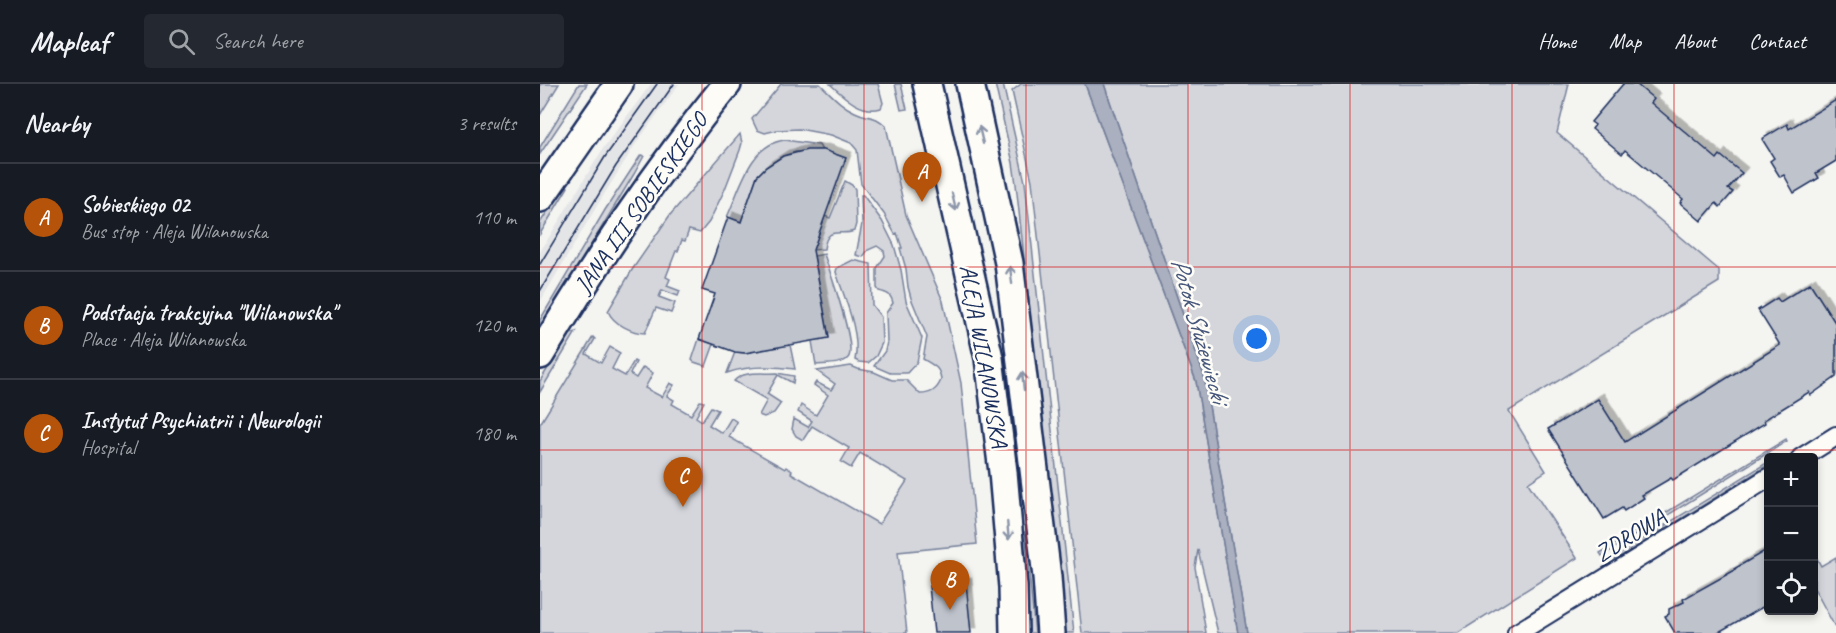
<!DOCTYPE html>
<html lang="en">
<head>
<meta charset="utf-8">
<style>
  :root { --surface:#171b24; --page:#242831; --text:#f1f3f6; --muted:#9ea1a6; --line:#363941; --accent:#b45309 }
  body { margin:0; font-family:Caveat,sans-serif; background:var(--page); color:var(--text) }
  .controls { position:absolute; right:18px; bottom:18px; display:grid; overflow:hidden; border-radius:6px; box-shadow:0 3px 9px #0003 }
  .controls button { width:54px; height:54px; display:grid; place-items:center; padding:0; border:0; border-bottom:2px solid var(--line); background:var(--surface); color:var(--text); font:30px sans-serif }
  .you { position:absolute; left:717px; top:255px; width:21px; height:21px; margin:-15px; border:4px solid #fff; border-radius:50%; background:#1a73e8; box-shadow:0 0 0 9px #1a73e833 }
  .badge { display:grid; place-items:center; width:39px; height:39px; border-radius:50%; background:var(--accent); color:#fff; font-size:20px; font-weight:700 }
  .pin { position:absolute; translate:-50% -50px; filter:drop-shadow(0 2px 3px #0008) }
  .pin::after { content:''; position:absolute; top:32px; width:21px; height:18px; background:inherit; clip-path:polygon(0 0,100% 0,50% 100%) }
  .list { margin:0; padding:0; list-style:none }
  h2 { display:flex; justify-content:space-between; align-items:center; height:78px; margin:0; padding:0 24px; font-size:26px }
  h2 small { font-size:20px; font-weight:400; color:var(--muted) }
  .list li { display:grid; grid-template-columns:39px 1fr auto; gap:18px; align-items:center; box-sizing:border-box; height:108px; padding:0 24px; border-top:2px solid var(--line) }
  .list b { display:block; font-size:22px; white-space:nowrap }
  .list p { margin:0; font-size:20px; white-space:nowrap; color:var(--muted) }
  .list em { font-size:20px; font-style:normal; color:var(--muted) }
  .icon { flex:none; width:33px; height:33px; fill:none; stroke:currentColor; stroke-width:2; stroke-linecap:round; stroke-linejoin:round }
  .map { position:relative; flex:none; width:1296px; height:549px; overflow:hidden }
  header { display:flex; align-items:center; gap:36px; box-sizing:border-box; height:84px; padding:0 30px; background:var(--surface); border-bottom:2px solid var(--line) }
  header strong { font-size:28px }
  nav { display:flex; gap:33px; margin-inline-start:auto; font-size:21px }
  .search { width:420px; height:54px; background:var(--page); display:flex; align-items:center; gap:15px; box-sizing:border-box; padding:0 21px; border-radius:6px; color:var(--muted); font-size:22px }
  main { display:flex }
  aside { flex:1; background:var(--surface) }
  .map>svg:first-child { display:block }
  .built { fill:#e4e5e6 }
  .green { fill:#d4d6db; stroke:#78829c; stroke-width:1.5 }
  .water { fill:#aab0bf; stroke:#717c98; stroke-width:1.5 }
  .building { fill:#bfc3cc; stroke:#1b2f5e; stroke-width:1.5; filter:url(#shadow) }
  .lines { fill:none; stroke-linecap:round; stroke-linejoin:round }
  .street-casing { stroke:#1b2f5e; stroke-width:22 }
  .secondary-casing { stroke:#1b2f5e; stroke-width:32 }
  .street { stroke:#fdfcf7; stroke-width:18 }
  .secondary { stroke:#fdfcf7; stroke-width:27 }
  .tram { stroke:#1b2f5e; stroke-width:1.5 }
  .oneway { stroke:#8c96aa }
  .grid { fill:none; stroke:#d62828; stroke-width:1.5; stroke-opacity:0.55 }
  .labels { text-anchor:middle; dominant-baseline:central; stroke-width:5; stroke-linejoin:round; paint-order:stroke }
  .street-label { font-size:24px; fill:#1b2f5e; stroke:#fdfcf7 }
  .water-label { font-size:26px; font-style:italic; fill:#46567b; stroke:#fdfcf7 }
</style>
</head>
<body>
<header>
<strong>Mapleaf</strong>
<div class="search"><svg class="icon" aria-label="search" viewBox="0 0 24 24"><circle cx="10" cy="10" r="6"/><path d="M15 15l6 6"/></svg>Search here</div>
<nav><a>Home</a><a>Map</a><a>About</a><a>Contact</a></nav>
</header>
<main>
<aside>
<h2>Nearby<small>3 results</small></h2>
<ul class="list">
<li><span class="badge">A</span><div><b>Sobieskiego 02</b><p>Bus stop · Aleja Wilanowska</p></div><em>110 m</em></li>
<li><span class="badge">B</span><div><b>Podstacja trakcyjna &quot;Wilanowska&quot;</b><p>Place · Aleja Wilanowska</p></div><em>120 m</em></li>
<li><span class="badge">C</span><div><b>Instytut Psychiatrii i Neurologii</b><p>Hospital</p></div><em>180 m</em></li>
</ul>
</aside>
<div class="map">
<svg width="1296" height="549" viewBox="0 0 1296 549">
  <defs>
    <filter id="shadow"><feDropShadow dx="5.5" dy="-5.5" stdDeviation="0" flood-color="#0004"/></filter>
  </defs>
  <rect width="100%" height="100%" fill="#f4f4f1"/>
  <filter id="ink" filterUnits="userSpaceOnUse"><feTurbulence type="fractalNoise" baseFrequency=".0167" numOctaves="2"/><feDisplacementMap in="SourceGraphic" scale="12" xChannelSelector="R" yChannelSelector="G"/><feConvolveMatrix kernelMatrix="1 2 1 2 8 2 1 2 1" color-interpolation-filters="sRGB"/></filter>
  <g filter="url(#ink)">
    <polygon class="built" points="111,0 139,0 95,61 58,120 0,218 0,168 64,63"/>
    <g class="green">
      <polygon points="0,0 19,0 0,31"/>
      <polygon points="39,0 47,0 0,70 0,63"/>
      <path d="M241,0H280C291,10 301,22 315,28C329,35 334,30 346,42L366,131L403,217L421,299L437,460L358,468L367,549H0V340L53,253L55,255L46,270L61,279L70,263L80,269L72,285L85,292L94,277L96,278L90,290L96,294L103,283L113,289L105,304L122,313L130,299L134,301L127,312L134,316L132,320L151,331L160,317L164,318L156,333L162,337L171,323L178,326L169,341L182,349L191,334L197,338L189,353L245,385L246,383L252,387L251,389L339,440L367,397L320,369L311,384L301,378L309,364L272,342L263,356L256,352L252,345L254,335L268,343L272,337L258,328L261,321L276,331L288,311L274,301L276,298L291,306L295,300L277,287L311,282L318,285L334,288L352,296H366L380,310C391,310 397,306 401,296C400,283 393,281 383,275L387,253L371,214L368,203L366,185L360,164H362L357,149L355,150L344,130L321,100L317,66L311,59L291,51L259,45L237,46L225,49L217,46L212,35Z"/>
      <path d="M290,0H338L343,19L341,24C321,30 304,13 290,0Z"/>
      <polygon points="355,0 361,0 367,25 361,26"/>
      <polygon points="455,0 463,0 485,98 534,549 525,549 476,100 473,79"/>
      <polygon points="481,0 545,0 656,297 698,549 678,549 658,466 655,483 666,549 542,549 492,97 472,7"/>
      <polygon points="564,0 1029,0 1017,49 1179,186 1179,198 969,327 1006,387 988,399 1037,474 918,549 707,549 664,292"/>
      <path d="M200,50L202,59L200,66L185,105L169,138L160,149L149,146L145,157L142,156L138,167H136L126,193L130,195L127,202L140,207L138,212L122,206L119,213L135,219L131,229L116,224L105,249C93,249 73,240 68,227L92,186L130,131Z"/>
      <path d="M245,56L279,61L282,66L255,68L243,72L226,83L217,92L201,138L187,133C200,106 209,60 245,56Z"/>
      <polygon points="101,71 104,72 94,90 0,245 0,236 65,126"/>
      <path d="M305,97L312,101L315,105L316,140L314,147C301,153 287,140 284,165L273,166L285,132L290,134Z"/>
      <polygon points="25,100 28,103 0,150 0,139"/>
      <path d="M321,111H323L342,137L354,161L361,186L366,217L382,254L377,278L367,289H350L334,282L345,267L347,258L346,229L353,219C351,210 347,209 339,207L337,204V184L345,172L344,167L337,162L328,166L323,173L316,171L322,140Z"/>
      <path d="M284,170C289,186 318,264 308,274C302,281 285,280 276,281L272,257L289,254L274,172Z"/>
      <path d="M313,176L331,180L332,221L341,233L342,259L336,272L328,279L319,278L315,276C321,250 304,213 296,188L297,184Z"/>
      <polygon points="36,248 0,308 0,297 28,251"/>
      <polygon points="159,255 174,260 166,282 154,278 152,276"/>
      <path d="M250,261L255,285C232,282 209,281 187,289L195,268L205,269Z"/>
      <path d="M237,289L254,292L253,299L238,291L227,310L241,319L234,329L224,333L219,331L227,316L194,297C203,286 223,290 237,289Z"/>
      <polygon points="1246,355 1247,357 1062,472 1060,469"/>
      <polygon points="1228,378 1228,381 1078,474 1070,475"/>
      <polygon points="483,448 485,448 495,549 488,549 487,494"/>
      <polygon points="1274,469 1281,482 1296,473 1296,545 1274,504"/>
    </g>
    <polygon class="water" points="545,0 564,0 664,292 707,549 698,549 656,297"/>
    <g class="building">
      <polygon points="1083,0 1096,0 1114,15 1111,19 1177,75 1180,71 1202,89 1188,105 1193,108 1180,123 1176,119 1161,137 1140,119 1143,115 1085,66 1082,70 1052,45 1055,41 1051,38"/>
      <polygon points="1296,16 1296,77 1276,89 1279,94 1254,109 1244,91 1240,93 1230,77 1234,74 1222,55 1247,40 1249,45"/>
      <polygon points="267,66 284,66 306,74 273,166 289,254 205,269 195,268 159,255 175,210 162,206 188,133 201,138 217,92 226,83 243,72"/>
      <polygon points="1270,199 1296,240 1296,293 1271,311 1269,308 1224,336 1225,339 1133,396 1131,394 1102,411 1104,414 1084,427 1082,424 1064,435 1008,345 1058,315 1085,358 1240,261 1218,226 1237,214 1240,218"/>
      <polygon points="1228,465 1228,520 1177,549 1135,549 1125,532 1129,530 1129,525 1144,518 1143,515 1195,486 1194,485"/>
      <polygon points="426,499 431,549 394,549 389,502"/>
    </g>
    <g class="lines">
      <g class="street-casing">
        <g id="street">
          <polyline points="1261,374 1296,352"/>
          <polyline points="977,549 1228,394"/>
        </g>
      </g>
      <g class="secondary-casing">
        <g id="secondary">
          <polyline points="387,0 449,274 463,388 473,503 474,549"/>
          <polyline points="430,0 469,179 507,493 511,549"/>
          <polyline points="0,114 79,0"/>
          <path d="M0,271C58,175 116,87 187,0"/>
        </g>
      </g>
      <use href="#street" class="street"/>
      <use href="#secondary" class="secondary"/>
      <g class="tram">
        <polyline points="0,180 65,73 117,0"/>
        <polyline points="0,207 76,82 134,0"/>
      </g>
    </g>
    <defs><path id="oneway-shaft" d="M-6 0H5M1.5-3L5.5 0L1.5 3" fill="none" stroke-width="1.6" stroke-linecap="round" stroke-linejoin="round" transform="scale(1.5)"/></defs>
    <g class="oneway">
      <use href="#oneway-shaft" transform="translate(441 51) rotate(-103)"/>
      <use href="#oneway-shaft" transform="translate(414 118) rotate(77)"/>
      <use href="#oneway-shaft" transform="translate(471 191) rotate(-97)"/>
      <use href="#oneway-shaft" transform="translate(483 297) rotate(-96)"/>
      <use href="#oneway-shaft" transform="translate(468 447) rotate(85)"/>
    </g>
  </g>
  <path class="grid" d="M162,0V549M324,0V549M486,0V549M648,0V549M810,0V549M972,0V549M1134,0V549M0,183H1296M0,366H1296"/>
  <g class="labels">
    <g class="street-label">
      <text transform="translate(101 119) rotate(-55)">JANA III SOBIESKIEGO</text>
      <text transform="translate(444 272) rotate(80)">ALEJA WILANOWSKA</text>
      <text transform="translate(1090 451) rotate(-32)">ZDROWA</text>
    </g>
    <g class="water-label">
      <text transform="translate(660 246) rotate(74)">Potok Służewiecki</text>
    </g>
  </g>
</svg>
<div class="controls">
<button>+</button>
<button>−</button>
<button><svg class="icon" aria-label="locate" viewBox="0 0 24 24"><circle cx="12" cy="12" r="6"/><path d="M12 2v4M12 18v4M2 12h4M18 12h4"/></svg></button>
</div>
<div class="you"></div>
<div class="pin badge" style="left:382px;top:118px">A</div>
<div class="pin badge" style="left:410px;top:526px">B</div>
<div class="pin badge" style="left:143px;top:423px">C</div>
</div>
</main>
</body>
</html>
